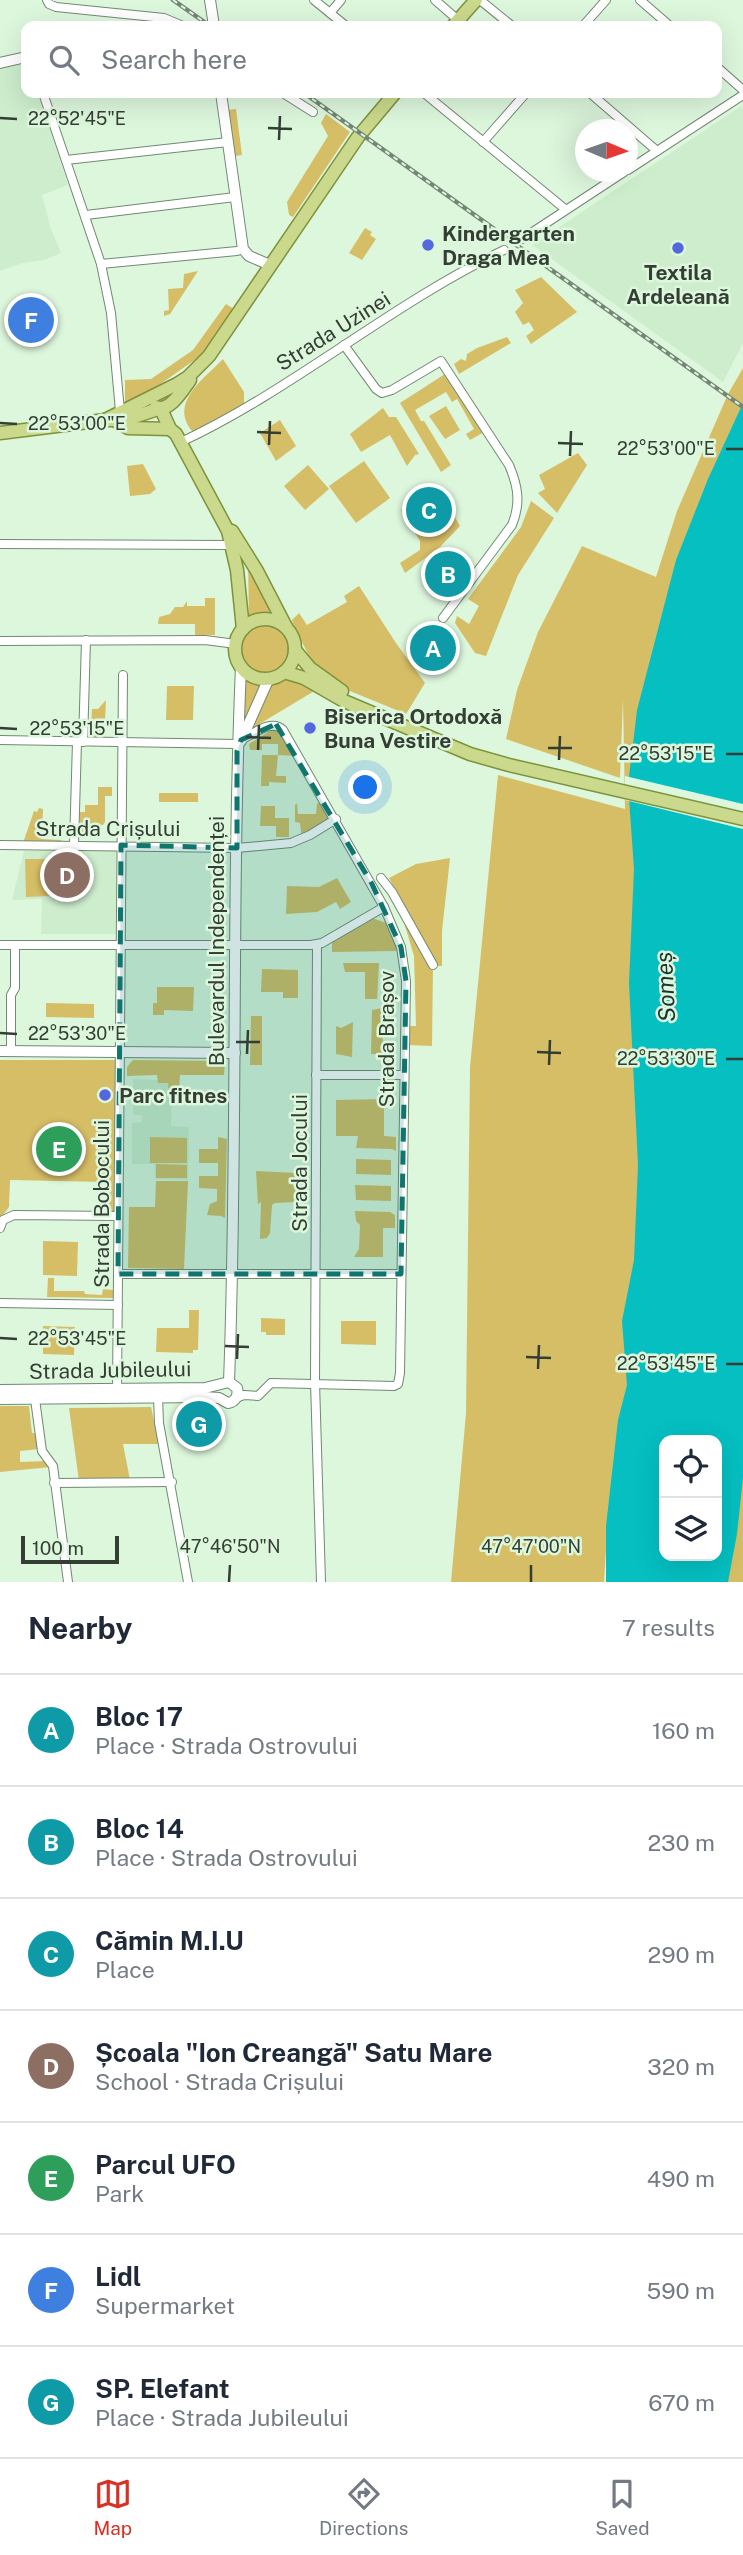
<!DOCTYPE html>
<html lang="en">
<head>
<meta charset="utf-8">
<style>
  :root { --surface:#fff; --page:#f6f6f7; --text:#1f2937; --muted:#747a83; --line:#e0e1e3; --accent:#d93025 }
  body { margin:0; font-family:"Public Sans",sans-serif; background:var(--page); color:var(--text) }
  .controls { position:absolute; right:21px; bottom:21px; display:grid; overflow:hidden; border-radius:14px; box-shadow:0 7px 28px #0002 }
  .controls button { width:63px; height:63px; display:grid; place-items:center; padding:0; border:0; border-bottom:2px solid var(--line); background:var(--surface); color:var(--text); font:35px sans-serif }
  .compass { position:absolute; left:575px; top:119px; width:63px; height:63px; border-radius:50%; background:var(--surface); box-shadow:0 7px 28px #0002; rotate:92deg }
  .scale { position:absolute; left:21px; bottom:18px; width:98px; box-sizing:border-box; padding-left:7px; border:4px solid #343e34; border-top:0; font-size:19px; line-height:24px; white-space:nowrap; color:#343e34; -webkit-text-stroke:5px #ddf7dd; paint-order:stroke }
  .you { position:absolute; left:366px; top:788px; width:24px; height:24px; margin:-18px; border:5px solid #fff; border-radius:50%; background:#1a73e8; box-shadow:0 0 0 10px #1a73e833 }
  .badge { display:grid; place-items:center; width:46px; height:46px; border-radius:50%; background:var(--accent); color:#fff; font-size:23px; font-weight:700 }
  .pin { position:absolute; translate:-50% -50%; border:4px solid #fff; box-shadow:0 2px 7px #0006 }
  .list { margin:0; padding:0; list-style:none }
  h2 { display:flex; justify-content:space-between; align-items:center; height:91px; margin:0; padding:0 28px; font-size:30px }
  h2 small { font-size:23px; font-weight:400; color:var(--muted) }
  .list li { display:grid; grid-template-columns:46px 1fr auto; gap:21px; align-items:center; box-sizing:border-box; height:112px; padding:0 28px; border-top:2px solid var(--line) }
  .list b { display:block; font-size:26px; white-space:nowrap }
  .list p { margin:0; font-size:23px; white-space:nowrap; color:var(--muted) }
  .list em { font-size:23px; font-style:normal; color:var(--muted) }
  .icon { flex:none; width:38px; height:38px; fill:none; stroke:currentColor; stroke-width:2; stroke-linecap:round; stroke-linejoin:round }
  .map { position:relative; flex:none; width:743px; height:1582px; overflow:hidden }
  .search { position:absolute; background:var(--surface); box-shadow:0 7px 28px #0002; left:21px; right:21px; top:21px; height:77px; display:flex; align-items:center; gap:18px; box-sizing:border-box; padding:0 24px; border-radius:14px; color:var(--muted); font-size:26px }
  .sheet { height:875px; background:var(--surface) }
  nav { display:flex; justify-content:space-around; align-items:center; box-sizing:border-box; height:98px; border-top:2px solid var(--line); background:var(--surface); font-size:19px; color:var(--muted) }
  nav a { display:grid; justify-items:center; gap:4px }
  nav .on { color:var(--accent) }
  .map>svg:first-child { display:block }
  .built { fill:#cdedcd }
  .green { fill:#d6be67; fill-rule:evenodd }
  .water { fill:#05bfc1; fill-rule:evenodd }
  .pier { fill:#ddf7dd }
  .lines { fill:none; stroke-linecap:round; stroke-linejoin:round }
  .minor-casing { stroke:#728972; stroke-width:10 }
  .tertiary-casing { stroke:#728972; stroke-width:12 }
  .primary-casing { stroke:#7e923b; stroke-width:15 }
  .minor { stroke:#fff; stroke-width:8 }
  .tertiary { stroke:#fff; stroke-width:10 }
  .primary { stroke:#cad98c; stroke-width:12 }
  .rail-casing { stroke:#768676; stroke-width:4.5 }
  .rail { stroke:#ddf7dd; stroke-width:2; stroke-dasharray:5; stroke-linecap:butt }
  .marked { fill:#0f766e; fill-opacity:0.2; stroke:#0f766e; stroke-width:5; stroke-dasharray:14 9; stroke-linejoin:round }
  .ticks { fill:none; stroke:#343e34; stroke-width:2.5 }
  .poi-dot { fill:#5467dd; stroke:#ddf7dd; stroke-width:2.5 }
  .labels { text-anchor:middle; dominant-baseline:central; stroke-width:5; stroke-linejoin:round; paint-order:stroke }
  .poi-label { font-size:21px; font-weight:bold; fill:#343e34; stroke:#ddf7dd; text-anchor:start }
  .street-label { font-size:21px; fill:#343e34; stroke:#ddf7dd }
  .water-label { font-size:23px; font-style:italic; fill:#1c3435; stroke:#ddf7dd }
  .ticks-label { font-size:18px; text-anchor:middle; fill:#343e34; stroke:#ddf7dd; stroke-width:5; stroke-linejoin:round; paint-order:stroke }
</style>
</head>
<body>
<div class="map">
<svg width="743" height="1582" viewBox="0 0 743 1582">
  <rect width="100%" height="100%" fill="#ddf7dd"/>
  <g class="built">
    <polygon points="26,61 26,93 38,93 68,185 42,195 51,229 61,253 44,260 22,263 0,271 0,66"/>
    <polygon points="743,105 743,343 723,382 532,245"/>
    <polygon points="116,850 117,934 41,934 42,899 12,900 24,851"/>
    <polygon points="133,1079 158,1080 158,1083 172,1083 171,1126 189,1127 188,1180 155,1179 154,1164 132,1164 132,1123 142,1122 142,1115 133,1115"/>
  </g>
  <g class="green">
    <polygon points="236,109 242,155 235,156 227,110"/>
    <polygon points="326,114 350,132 293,217 289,215 287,202 328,136 321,123"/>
    <polygon points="365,228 372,232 370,235 376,239 362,260 349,253"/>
    <polygon points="198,271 170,314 164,316 164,311 169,310 168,289 183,288 184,274"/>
    <polygon points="541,277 577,312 531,344 526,336 534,330 529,322 523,325 515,312 523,303 515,290"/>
    <polygon points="226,304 234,309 203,354 142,397 125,403 125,380 151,379 193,350"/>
    <polygon points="507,337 511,343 459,374 454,364 461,359 466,361 467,354 477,348"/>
    <path d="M223,359L244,392V404L209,427L193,432C168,403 204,379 223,359Z"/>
    <path d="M743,368V1582H673L606,1575L609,1499L604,1582H451L466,1413L470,1067L498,775L625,809L623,699L620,778L506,739L517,690L538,632L582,546L656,577L677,511L728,394ZM664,1440H717V1556H664Z"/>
    <polygon points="448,372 486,431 470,440 466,434 474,429 457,399 452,402 446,392 415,410 421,421 424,421 451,465 441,472 400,403"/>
    <polygon points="446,406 460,430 445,439 429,416"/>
    <polygon points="383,408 389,417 396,417 419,454 415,455 407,466 390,435 361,452 350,434"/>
    <polygon points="280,420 296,446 276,461 260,433"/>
    <polygon points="578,453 587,465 557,513 538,493 545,489 539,475"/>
    <polygon points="364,461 390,498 356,523 329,486"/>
    <polygon points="143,464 156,489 150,494 130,496 127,466"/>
    <polygon points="308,465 329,489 305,510 284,486"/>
    <polygon points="440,491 460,526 440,547 405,573 400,563 420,550 420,541 401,510 412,499 432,530 442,526 441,524 445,522 430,498"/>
    <polygon points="531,501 554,518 518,575 486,656 475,653 455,623 457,616 469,624 479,606 468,599 521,527"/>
    <polygon points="248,561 276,619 260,617 249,622"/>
    <polygon points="359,586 396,643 425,683 406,714 345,689 314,666 293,624 292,620 299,613 307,625 347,602 344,596"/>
    <polygon points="205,598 215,598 215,635 195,635 195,624 158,624 159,617 170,614 175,607 183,607 187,601 187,606 205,606"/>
    <circle cx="265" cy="649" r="30"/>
    <polygon points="242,669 255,679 267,679 240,741"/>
    <polygon points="284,676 294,677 316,690 246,732 272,679"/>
    <polygon points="167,686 194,686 193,720 166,720"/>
    <polygon points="106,700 104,740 90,740 92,709 98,709"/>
    <polygon points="273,729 280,729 296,756 278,755 276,776 286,776 286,783 269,782 269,786 261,786 262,755 278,755 278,744 262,744 262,750 250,750 249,744"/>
    <polygon points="98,787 112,787 112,796 105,796 105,822 103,825 86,824 85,837 79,837 80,812 85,812 85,805 98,805"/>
    <rect x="159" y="793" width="39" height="9"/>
    <polygon points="297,803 298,814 316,814 317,803 328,806 336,819 302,840 300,823 295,822 295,805"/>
    <polygon points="261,806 275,806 275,818 289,818 289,837 276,837 276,826 260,826"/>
    <polygon points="39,808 43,809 42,839 61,840 61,845 23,843 34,811 37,812"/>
    <polygon points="450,858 442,931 442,966 433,966 432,1046 408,1045 409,1026 416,1026 414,956 403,919 407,913 389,878 416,864"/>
    <polygon points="25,859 49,859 49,896 26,897"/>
    <polygon points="337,878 351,902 340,909 336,902 317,912 286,914 287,886 319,887"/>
    <polygon points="372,918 389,924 398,951 332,952 332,940"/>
    <polygon points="343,963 379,963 377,1002 377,999 365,999 365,972 345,972"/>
    <polygon points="262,969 298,970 298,998 283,998 283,992 261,992"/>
    <polygon points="157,987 194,987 193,1011 164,1010 164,1015 153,1015 153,1003 157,1003"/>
    <polygon points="46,1003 94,1004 94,1018 46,1017"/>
    <polygon points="382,1008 383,1054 371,1054 372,1010"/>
    <polygon points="251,1016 262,1016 262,1065 250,1065"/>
    <polygon points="353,1022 352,1057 336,1054 336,1026 341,1028"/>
    <polygon points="0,1060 120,1060 116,1211 105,1211 105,1182 10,1180 9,1207 0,1219"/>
    <polygon points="133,1060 225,1061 224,1075 180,1075 179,1093 169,1092 168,1083 158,1083 157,1075 127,1076 127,1067"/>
    <polygon points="384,1099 384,1136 396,1137 396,1151 392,1149 356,1148 358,1136 336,1136 336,1100"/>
    <polygon points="150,1137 187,1138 187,1163 150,1163"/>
    <polygon points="218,1137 227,1139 225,1218 221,1216 207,1215 210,1204 217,1201 217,1189 199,1188 199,1176 218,1176 218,1163 199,1163 199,1149 218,1149"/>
    <polygon points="356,1159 391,1160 391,1175 356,1174"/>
    <polygon points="156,1164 187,1165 187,1178 156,1178"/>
    <polygon points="256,1171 296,1173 296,1202 275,1203 272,1205 270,1233 267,1238 260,1239 261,1202 258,1204"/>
    <polygon points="156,1181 188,1181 184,1269 128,1268 129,1207 155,1207"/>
    <polygon points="355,1185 391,1186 391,1201 356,1200"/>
    <polygon points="355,1211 390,1212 395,1215 395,1228 383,1228 383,1257 354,1257 359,1249 360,1225 356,1221"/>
    <polygon points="43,1241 78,1242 77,1276 43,1275"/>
    <polygon points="48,1278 54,1278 54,1291 84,1291 85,1294 102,1295 103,1289 113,1290 113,1298 47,1297"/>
    <polygon points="189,1310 199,1310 198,1350 193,1350 193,1353 156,1352 157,1328 189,1328"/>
    <polygon points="261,1318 285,1319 285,1335 266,1335 266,1332 261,1332"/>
    <polygon points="341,1321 376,1321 376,1345 341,1344"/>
    <polygon points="43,1326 75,1327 74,1355 43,1354"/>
    <polygon points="0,1406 29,1406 32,1433 37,1433 39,1449 20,1451 20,1462 46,1461 51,1467 0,1472"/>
    <polygon points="151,1407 159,1444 123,1444 130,1480 79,1481 69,1408"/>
  </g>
  <path class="water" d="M743,403V1478L737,1534L728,1582H606V1526L618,1420L627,1385L622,1321L634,1260L638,1165L629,983L634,869L628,784L633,744L637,710L676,560L708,479ZM664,1440H717V1556H664Z"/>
  <polygon class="pier" points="625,776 743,804 743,829 625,800"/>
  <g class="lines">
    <g class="minor-casing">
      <g id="minor">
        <polyline points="47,0 49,4 56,7 164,18 183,26"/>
        <polyline points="314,0 346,26"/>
        <polyline points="435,0 458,20"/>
        <polyline points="480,0 512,26"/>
        <polyline points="640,0 670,26"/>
        <polyline points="330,13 341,0"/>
        <polyline points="583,26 606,0"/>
        <polyline points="717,67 743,90"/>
        <polyline points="43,93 101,264 111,313 120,411"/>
        <polyline points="283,93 313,112"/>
        <polyline points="424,93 565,209"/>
        <polyline points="590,93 657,151"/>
        <polyline points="483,142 526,93"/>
        <polyline points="66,160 228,142"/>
        <polyline points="628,170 743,95"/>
        <polyline points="86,215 235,197"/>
        <polyline points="522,239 624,172"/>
        <polyline points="101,264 237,251 243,249"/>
        <path d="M344,345L376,389L382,393L392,390L441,361L509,465C518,486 521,503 512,525L443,618"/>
        <path d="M181,442C294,389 391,304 504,250"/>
        <polyline points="0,544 232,545"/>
        <polyline points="0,641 205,640 236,644"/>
        <polyline points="0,740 237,744"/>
        <polyline points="83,742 86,640"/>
        <polyline points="0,845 237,848 291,843 310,835 336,819"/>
        <polyline points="74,845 77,742"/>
        <polyline points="381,878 392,892 433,965"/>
        <polyline points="317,944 315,1382 321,1582"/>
        <polyline points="0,945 311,945 322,943 384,907"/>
        <polyline points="11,1051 11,995 15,988 15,945"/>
        <polyline points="316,1075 403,1075"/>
        <polyline points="0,1228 3,1220 14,1215 118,1216"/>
        <polyline points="118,1274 401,1274"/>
        <polyline points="0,1303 118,1305"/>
        <polyline points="117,1393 123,675"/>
        <polyline points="158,1397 159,1423 188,1582"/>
        <path d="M236,1398L244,1395L258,1396L271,1383L394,1386L398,1384L400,1373L406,981L401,947L384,907L283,730C272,718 253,734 241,740"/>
        <polyline points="35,1399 42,1451 53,1466 68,1582"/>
        <polyline points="54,1483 172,1482"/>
      </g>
    </g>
    <g class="tertiary-casing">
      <g id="tertiary">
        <polyline points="210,0 214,26"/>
        <polyline points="0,63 26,57"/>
        <polyline points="221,93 243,249 249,256 270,265"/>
        <polyline points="241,741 269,678"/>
        <polyline points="0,1051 235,1053"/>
        <path d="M229,1382C238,1144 231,905 241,666"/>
        <polyline points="0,1390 205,1388 229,1382"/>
        <path d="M0,1399L204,1397L219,1398L228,1403C235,1402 239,1396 237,1388L229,1382"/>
      </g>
    </g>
    <g class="primary-casing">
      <g id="primary">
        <polyline points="453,26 476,0"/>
        <path d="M156,407C169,413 182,391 190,380"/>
        <polyline points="161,409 170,429 176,434 228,531 237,570 243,629"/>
        <polyline points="105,420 177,384 188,377 209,356 358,137 395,93"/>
        <polyline points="116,421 128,428 170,429"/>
        <polyline points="0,433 105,420 125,420 158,409"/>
        <polyline points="232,531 257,571 286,627"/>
        <circle cx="265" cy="649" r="30"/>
        <polyline points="295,650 310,668 342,691"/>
        <polyline points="284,672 304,678 344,701 470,754 509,765 743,819"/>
      </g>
    </g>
    <use href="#minor" class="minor"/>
    <use href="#tertiary" class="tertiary"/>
    <use href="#primary" class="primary"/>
    <g class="rail-casing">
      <g id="rail">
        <polyline points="173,0 210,26"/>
        <polyline points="304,93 743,407"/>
      </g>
    </g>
    <use href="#rail" class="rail"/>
  </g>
  <path class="marked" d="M276,724L372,884L401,947L406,981L401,1274H118L121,845L237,848V751L241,740Z"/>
  <path class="ticks" d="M0,118L17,119M268,128L292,129M279,140L280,116M0,423L17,424M257,432L281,433M558,443L583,444M269,445L270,421M726,449H743M570,456L571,431M0,728L17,729M246,737L271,738M548,748H572M258,750L259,725M726,754H743M559,760L560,736M0,1033L17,1034M236,1042H260M537,1052L561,1053M247,1054L248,1030M726,1059H743M549,1065L550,1040M0,1338L17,1339M225,1346L249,1347M526,1357L551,1358M237,1359L238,1334M726,1364H743M538,1369L539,1345M229,1582L230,1565M531,1582V1565"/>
  <g class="poi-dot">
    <circle cx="428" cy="245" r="7"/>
    <circle cx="678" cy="248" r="7"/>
    <circle cx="310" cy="728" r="7"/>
    <circle cx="105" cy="1095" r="7"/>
  </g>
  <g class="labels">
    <g class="poi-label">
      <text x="442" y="233">Kindergarten<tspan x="442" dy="24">Draga Mea</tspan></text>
      <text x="678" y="272" text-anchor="middle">Textila<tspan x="678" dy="24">Ardeleană</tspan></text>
      <text x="324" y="716">Biserica Ortodoxă<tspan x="324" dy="24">Buna Vestire</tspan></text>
      <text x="119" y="1095">Parc fitnes</text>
    </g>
    <g class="street-label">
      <text transform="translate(333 331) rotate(-32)">Strada Uzinei</text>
      <text x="108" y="828">Strada Crișului</text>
      <text transform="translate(216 941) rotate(-90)">Bulevardul Independenței</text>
      <text transform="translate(386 1039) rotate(-90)">Strada Brașov</text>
      <text transform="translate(299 1163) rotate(-90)">Strada Jocului</text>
      <text transform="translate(101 1204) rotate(-90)">Strada Bobocului</text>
      <text transform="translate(110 1370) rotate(-1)">Strada Jubileului</text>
    </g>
    <g class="water-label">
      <text transform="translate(665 987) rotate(-93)">Someș</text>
    </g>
  </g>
  <g class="ticks-label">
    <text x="77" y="125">22°52'45"E</text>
    <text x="77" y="430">22°53'00"E</text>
    <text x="666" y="455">22°53'00"E</text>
    <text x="77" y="735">22°53'15"E</text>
    <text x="666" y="760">22°53'15"E</text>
    <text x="77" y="1040">22°53'30"E</text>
    <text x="666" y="1065">22°53'30"E</text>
    <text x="77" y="1345">22°53'45"E</text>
    <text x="666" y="1370">22°53'45"E</text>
    <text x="230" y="1553">47°46'50"N</text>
    <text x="531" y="1553">47°47'00"N</text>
  </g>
</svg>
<div class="controls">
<button><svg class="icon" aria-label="locate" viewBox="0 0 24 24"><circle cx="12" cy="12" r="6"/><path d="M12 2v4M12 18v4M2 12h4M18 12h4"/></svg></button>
<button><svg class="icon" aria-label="layers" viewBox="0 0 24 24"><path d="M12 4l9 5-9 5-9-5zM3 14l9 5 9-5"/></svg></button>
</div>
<svg class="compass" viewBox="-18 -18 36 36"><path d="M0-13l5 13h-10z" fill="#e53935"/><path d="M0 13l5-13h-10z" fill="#747a83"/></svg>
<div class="scale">100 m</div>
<div class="you"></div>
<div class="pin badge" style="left:433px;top:648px;background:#0f9aa8">A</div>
<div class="pin badge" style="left:448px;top:574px;background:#0f9aa8">B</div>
<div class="pin badge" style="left:429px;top:510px;background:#0f9aa8">C</div>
<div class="pin badge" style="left:67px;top:875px;background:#8d6e63">D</div>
<div class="pin badge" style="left:59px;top:1149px;background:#2e9e5b">E</div>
<div class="pin badge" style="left:31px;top:320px;background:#3f7fe0">F</div>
<div class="pin badge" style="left:199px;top:1424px;background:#0f9aa8">G</div>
<div class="search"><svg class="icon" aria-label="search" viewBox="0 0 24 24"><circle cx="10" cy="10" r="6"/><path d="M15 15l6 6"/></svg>Search here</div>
</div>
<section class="sheet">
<h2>Nearby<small>7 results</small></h2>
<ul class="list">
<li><span class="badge" style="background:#0f9aa8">A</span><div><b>Bloc 17</b><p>Place · Strada Ostrovului</p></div><em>160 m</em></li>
<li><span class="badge" style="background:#0f9aa8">B</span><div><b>Bloc 14</b><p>Place · Strada Ostrovului</p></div><em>230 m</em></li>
<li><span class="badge" style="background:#0f9aa8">C</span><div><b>Cămin M.I.U</b><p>Place</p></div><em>290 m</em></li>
<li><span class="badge" style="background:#8d6e63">D</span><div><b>Școala &quot;Ion Creangă&quot; Satu Mare</b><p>School · Strada Crișului</p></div><em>320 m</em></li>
<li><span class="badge" style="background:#2e9e5b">E</span><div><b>Parcul UFO</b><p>Park</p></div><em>490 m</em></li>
<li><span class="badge" style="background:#3f7fe0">F</span><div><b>Lidl</b><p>Supermarket</p></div><em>590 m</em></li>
<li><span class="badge" style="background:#0f9aa8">G</span><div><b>SP. Elefant</b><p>Place · Strada Jubileului</p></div><em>670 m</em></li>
</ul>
</section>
<nav>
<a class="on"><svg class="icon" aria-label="map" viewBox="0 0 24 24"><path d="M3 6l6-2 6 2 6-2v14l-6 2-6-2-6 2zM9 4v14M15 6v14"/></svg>Map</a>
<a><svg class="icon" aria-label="directions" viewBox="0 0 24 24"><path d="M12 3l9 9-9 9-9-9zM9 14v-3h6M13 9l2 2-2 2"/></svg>Directions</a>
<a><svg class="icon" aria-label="saved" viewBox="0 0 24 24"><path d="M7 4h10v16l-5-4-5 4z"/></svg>Saved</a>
</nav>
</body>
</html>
